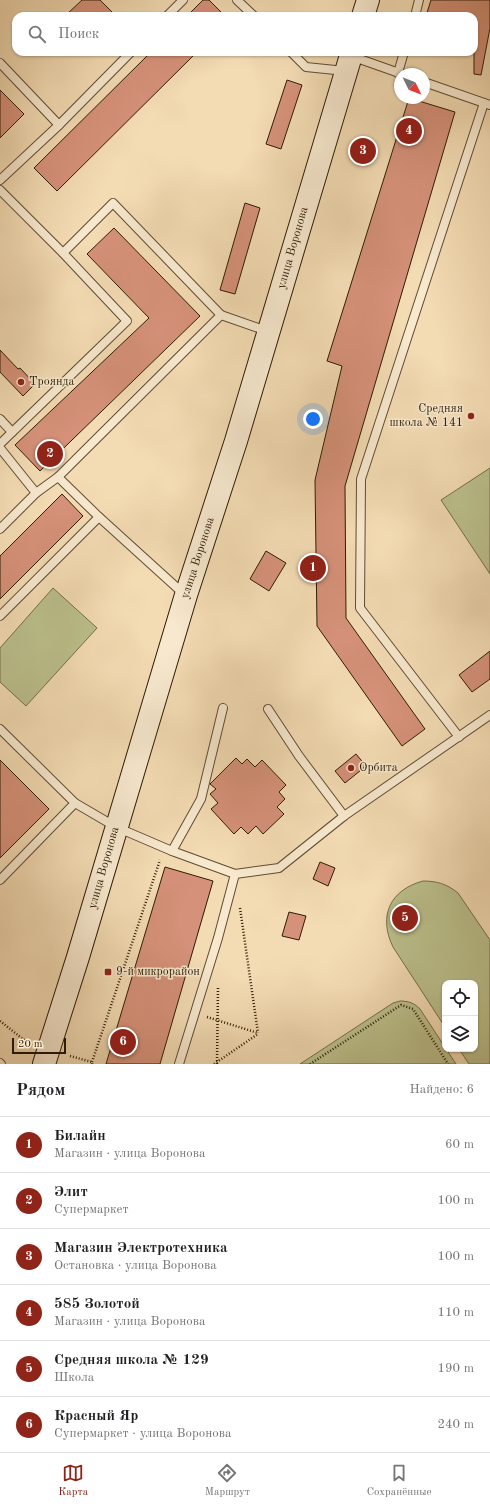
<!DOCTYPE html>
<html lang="ru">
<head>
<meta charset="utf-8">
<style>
  :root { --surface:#fff; --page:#f2f2f2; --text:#202124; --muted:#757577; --line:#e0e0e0; --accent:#8f2418 }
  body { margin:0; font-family:"Old Standard TT",serif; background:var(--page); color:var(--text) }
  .controls { position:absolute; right:12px; bottom:12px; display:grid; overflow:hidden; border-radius:8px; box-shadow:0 1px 3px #0004 }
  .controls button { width:36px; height:36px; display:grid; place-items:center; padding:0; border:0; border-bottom:1px solid var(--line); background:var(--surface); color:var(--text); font:20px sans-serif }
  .compass { position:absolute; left:394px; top:68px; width:36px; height:36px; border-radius:50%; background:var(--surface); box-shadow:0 1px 3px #0004; rotate:133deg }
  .scale { position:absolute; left:12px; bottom:10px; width:54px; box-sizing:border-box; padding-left:4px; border:2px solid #2e1c04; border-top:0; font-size:11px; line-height:14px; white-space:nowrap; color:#2e1c04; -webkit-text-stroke:3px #f7e8ce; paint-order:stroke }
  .you { position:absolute; left:313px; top:419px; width:14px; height:14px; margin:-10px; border:3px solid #fff; border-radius:50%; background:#1a73e8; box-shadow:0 0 0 6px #1a73e833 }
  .badge { display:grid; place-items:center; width:26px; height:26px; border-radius:50%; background:var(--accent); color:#fff; font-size:13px; font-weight:700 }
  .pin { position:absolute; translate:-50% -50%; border:2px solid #fff; box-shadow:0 1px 4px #0006 }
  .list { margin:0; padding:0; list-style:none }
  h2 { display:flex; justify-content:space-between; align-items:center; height:52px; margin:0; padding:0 16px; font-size:17px }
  h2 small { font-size:13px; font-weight:400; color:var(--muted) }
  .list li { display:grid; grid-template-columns:26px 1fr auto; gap:12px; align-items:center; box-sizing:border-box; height:56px; padding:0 16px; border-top:1px solid var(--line) }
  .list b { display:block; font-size:15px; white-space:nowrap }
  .list p { margin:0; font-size:13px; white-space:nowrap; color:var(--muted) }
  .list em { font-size:13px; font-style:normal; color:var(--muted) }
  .icon { flex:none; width:22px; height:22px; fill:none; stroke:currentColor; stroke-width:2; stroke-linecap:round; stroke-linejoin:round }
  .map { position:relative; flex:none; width:490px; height:1064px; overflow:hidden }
  .search { position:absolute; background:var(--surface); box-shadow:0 1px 3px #0004; left:12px; right:12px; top:12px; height:44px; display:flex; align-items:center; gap:10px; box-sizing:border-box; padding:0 14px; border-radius:12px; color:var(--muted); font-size:15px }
  .sheet { height:388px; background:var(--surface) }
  nav { display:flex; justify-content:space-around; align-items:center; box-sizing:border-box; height:56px; border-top:1px solid var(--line); background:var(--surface); font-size:11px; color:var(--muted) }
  nav a { display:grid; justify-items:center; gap:2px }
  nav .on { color:var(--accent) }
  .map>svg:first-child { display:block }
  .grass { fill:#bbc08c; stroke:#746e48 }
  .building { fill:#d59179; stroke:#2e1c04 }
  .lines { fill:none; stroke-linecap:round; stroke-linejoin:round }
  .lane-casing { stroke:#5f4c30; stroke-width:10 }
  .secondary-casing { stroke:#2e1c04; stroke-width:24 }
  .path { stroke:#2e1c04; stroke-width:2.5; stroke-dasharray:1 2; stroke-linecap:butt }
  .lane { stroke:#f7e8ce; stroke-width:8 }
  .secondary { stroke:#f7e8ce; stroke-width:22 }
  .poi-dot { fill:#8f2418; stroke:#f7e8ce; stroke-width:1.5 }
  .labels { text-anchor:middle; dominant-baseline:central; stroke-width:3; stroke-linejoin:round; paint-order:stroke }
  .street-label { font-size:12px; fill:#2e1c04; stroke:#f7e8ce }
  .poi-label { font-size:12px; fill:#2e1c04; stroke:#f7e8ce; text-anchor:start }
</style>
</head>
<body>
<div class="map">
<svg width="490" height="1064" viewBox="0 0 490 1064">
  <rect width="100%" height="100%" fill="#f3dbb3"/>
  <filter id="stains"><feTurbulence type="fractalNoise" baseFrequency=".005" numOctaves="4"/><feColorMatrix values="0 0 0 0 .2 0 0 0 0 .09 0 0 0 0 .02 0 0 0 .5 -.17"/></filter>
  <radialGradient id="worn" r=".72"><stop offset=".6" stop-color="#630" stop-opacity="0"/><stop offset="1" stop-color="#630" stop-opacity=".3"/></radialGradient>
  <g class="grass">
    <polygon points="490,468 490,574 441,500"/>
    <polygon points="53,588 97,628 26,706 0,682 0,648"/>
    <path d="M423,881C437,881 447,884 458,893L490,940V1064H469L459,1049H475V983H445V1027L393,947C378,916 390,890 423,881Z"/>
    <path d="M400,1001C409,1001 414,1003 420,1009L456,1064H300L393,1003Z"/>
  </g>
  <g class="building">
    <polygon points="82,0 100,0 116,16 65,16"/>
    <polygon points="203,0 209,0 225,16 187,16"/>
    <polygon points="431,0 490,0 490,28 481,75 474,74 474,16 426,16"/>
    <polygon points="151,52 197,52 57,191 34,168"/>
    <polygon points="287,80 302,85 281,149 266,144"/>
    <polygon points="0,90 24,114 0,138"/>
    <polygon points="409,98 455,112 345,486 346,618 425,729 402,746 317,626 315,480 342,366 327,361"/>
    <polygon points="245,203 260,208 235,294 220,290"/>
    <polygon points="114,228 200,316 40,471 15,445 149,318 87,254"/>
    <polygon points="0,350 18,369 20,368 35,384 23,396 0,372"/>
    <polygon points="62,494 83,516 0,599 0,556"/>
    <polygon points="266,551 286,563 269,591 250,579"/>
    <polygon points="490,651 490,679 472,692 459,675"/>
    <polygon points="356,754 366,766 345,783 335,771"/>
    <polygon points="236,758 242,764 247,759 255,767 262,760 286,785 279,792 285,799 277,807 284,814 263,834 256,826 248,834 241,827 234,834 211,809 218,803 210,794 216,789 210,784"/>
    <polygon points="0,760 49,809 0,858"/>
    <polygon points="320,862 335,868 328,886 313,879"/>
    <polygon points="165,867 213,881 160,1064 106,1064"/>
    <polygon points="289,912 306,916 299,940 282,936"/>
  </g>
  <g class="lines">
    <g class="lane-casing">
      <g id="lane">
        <polyline points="237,0 254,16"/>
        <polyline points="167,16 183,0"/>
        <polyline points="415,16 419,0"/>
        <polyline points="291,52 306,67 345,71"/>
        <polyline points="351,56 402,74"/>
        <polyline points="0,63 59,125"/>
        <polyline points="398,73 404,52"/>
        <polyline points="424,82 490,105"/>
        <polyline points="0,180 59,125 131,52"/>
        <polyline points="0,190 63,253"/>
        <polyline points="221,315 267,331"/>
        <polyline points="0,419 12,432"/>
        <polyline points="0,444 127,321 63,253 113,203 221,315 58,477"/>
        <polyline points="0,448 36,493 0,529"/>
        <polyline points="36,493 58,477 99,517"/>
        <polyline points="0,616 99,517 185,595"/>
        <polyline points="268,709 299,756 344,816"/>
        <polyline points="0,729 75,803 0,880"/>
        <polyline points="459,737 360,608 361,479 484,103"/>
        <polyline points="75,803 116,827 172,851 235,874 279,868 344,816 490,715"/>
        <polyline points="172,851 201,799 223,708"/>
        <polyline points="0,1063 1,1064"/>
        <polyline points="179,1064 218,938 235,874"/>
      </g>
    </g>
    <g class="secondary-casing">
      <g id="secondary">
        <polyline points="363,16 368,0"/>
        <polyline points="44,1064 78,957 186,595 236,441 352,52"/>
      </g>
    </g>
    <g class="path">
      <polyline points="240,908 258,1033"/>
      <polyline points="207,1017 258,1033"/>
      <polyline points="0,1021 28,1043"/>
      <polyline points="70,1056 92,1062 92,1064"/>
      <polyline points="92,1062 160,860"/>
      <polyline points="214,1064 258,1034"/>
      <polyline points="217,1064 218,986"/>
      <polyline points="310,1064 401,1005 413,1009 448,1064"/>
    </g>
    <use href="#lane" class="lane"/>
    <use href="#secondary" class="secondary"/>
  </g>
  <g class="poi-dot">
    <circle cx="21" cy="382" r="4"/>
    <circle cx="471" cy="416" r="4"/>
    <circle cx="351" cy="768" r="4"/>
    <rect x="104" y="968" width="8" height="8" rx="2"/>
  </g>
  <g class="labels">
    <g class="street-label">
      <text transform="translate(293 248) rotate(-74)">улица Воронова</text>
      <text transform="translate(198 558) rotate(-72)">улица Воронова</text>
      <text transform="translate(104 868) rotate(-74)">улица Воронова</text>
    </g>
    <g class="poi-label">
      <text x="29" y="382">Троянда</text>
      <text x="463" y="409" text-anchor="end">Средняя<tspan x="463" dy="14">школа № 141</tspan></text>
      <text x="359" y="768">Орбита</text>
      <text x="116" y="972">9-й микрорайон</text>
    </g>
  </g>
  <rect width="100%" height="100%" filter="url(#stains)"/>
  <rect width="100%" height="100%" fill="url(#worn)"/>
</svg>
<div class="controls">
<button><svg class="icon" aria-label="locate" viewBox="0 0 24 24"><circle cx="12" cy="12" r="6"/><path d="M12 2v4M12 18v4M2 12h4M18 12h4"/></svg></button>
<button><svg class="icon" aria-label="layers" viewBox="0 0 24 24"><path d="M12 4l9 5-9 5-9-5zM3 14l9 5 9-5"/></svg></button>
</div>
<svg class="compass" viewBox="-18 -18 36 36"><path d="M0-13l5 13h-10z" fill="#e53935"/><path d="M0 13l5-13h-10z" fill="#757577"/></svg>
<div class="scale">20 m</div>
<div class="you"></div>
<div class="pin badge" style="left:313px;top:568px">1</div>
<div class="pin badge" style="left:50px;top:454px">2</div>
<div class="pin badge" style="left:363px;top:151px">3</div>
<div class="pin badge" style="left:409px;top:131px">4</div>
<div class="pin badge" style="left:405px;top:918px">5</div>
<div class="pin badge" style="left:123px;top:1042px">6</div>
<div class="search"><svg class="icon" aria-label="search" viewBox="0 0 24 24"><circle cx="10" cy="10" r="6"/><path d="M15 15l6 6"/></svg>Поиск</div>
</div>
<section class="sheet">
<h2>Рядом<small>Найдено: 6</small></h2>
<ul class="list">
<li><span class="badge">1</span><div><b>Билайн</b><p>Магазин · улица Воронова</p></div><em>60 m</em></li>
<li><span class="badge">2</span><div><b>Элит</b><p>Супермаркет</p></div><em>100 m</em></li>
<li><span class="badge">3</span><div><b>Магазин Электротехника</b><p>Остановка · улица Воронова</p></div><em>100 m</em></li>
<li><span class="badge">4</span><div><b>585 Золотой</b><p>Магазин · улица Воронова</p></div><em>110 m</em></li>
<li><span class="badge">5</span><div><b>Средняя школа № 129</b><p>Школа</p></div><em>190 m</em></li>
<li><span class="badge">6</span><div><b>Красный Яр</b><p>Супермаркет · улица Воронова</p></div><em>240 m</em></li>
</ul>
</section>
<nav>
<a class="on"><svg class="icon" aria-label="map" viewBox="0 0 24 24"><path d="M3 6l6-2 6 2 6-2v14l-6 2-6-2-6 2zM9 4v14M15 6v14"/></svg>Карта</a>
<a><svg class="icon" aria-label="directions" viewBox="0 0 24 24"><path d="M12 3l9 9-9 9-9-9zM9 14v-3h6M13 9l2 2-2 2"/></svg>Маршрут</a>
<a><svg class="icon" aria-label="saved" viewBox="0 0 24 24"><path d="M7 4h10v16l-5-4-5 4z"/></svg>Сохранённые</a>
</nav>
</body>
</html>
